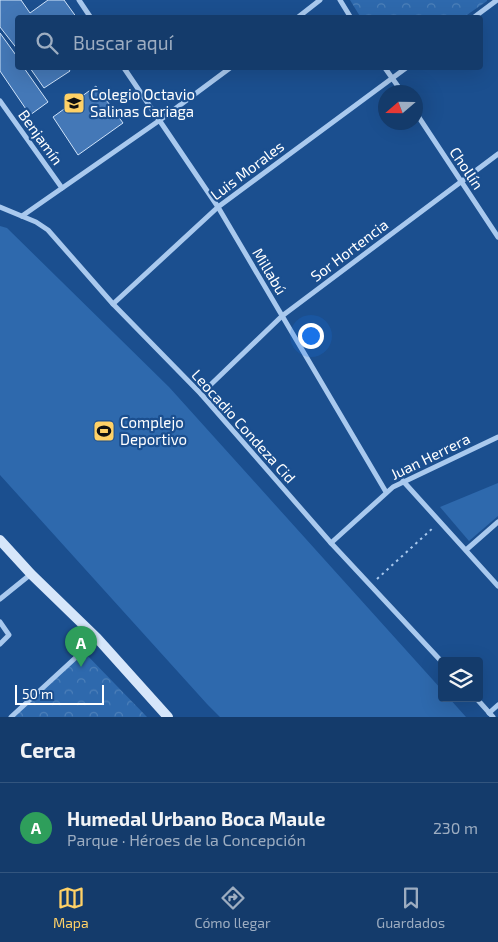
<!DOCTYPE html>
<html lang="es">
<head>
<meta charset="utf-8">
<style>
  :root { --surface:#143b6b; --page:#1d4271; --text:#f1f3f6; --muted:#9dadc1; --line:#33557e; --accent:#ffd166 }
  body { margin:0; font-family:"Exo 2",sans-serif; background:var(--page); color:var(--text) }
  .controls { position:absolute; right:15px; bottom:15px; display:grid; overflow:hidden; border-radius:5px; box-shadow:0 5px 20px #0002 }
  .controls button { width:45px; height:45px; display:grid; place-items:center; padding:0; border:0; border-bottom:1px solid var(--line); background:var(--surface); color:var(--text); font:25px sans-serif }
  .compass { position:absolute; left:378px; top:85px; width:45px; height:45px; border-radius:50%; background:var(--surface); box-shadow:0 5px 20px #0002; rotate:250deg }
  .scale { position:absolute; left:15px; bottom:12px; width:89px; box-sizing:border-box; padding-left:5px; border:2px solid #fff; border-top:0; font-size:14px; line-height:18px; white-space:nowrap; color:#fff; -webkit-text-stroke:4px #1b4f8f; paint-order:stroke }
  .you { position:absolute; left:310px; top:335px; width:18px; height:18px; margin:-12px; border:4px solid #fff; border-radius:50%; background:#1a73e8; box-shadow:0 0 0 8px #1a73e833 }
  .badge { display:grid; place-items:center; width:32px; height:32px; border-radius:50%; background:var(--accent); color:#fff; font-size:16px; font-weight:700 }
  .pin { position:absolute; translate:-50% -41px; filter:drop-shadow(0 1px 2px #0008) }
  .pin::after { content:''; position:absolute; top:26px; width:18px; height:15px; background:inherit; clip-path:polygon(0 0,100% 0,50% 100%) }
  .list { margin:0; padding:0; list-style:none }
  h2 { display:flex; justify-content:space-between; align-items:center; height:65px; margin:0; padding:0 20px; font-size:21px }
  h2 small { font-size:16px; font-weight:400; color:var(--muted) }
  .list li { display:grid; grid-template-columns:32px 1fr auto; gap:15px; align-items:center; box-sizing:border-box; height:90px; padding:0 20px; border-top:1px solid var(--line) }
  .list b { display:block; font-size:19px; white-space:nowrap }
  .list p { margin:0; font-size:16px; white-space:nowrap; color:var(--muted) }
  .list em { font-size:16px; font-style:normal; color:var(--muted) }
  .icon { flex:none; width:28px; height:28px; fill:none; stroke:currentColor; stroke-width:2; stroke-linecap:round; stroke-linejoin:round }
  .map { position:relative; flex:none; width:498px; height:717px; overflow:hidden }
  .search { position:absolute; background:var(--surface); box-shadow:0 5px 20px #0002; left:15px; right:15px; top:15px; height:55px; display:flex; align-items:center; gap:12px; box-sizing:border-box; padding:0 18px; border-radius:5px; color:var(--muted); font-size:19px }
  .sheet { height:155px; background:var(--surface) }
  nav { display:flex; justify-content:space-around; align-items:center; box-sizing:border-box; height:70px; border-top:1px solid var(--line); background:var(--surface); font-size:14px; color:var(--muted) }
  nav a { display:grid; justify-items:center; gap:2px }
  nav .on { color:var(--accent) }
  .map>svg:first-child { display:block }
  .grass { fill:#2e69ad }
  .park { fill:url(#park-crowns) }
  .building { fill:#4478b7; stroke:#cfe3fa }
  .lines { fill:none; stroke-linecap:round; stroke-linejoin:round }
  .path { stroke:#a9c9ee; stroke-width:2; stroke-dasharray:2.5 4; stroke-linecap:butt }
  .street { stroke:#a9c9ee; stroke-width:5 }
  .secondary { stroke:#d6e6fa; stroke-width:10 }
  .labels { text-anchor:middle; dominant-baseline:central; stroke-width:4.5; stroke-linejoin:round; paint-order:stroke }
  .poi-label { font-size:15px; fill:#fff; stroke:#1b4f8f; text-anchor:start }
  .street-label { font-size:15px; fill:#fff; stroke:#1b4f8f }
</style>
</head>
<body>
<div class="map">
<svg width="498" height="717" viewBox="0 0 498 717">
  <defs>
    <pattern id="park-crowns" width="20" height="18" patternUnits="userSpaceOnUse" patternTransform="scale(1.25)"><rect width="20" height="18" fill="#2e69ad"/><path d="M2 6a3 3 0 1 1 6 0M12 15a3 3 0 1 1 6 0" fill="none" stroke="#4d80b9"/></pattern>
  </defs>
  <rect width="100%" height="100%" fill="#1b4f8f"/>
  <g class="grass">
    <polygon points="0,226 7,228 169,387 442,690 442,698 449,698 466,717 220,717 207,704 0,475"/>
    <polygon points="498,483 498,516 469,541 440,507"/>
  </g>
  <g class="park">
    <polygon points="350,0 487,0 487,1 464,17 361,18"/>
    <polygon points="82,650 147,717 9,717"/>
  </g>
  <g class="building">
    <polygon points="0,0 21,0 30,13 48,0 64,0 77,18 18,18 18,50 0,27"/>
    <polygon points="0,33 18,58 18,68 24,68 48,102 30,115 0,71"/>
    <polygon points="30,68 68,68 70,71 44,88"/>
    <polygon points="96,86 123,123 78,155 53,117"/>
  </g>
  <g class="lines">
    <polyline class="path" points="377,579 434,527"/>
    <g class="street">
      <polyline points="79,0 91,18"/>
      <polyline points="340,0 351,18"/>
      <polyline points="297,18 320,0"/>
      <polyline points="473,18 497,0"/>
      <polyline points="124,68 218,207 386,492"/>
      <polyline points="385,68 402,92"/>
      <polyline points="0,101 62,188"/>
      <polyline points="416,113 498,237"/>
      <polyline points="0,207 36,222 48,230 113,304 201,394 331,543 442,662"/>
      <polyline points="22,216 160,120 230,68"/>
      <polyline points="113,304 218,207 406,68"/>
      <polyline points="201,394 282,316 498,154"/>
      <polyline points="403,481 498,586"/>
      <polyline points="331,543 393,487 498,437"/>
      <polyline points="466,550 498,522"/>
      <polyline points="0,599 31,574"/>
      <polyline points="0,622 9,635 0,644"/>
      <polyline points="476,698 493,717"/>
      <polyline points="489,713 498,705"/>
      <polyline points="11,717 97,638"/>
    </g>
    <polyline class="secondary" points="0,540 31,574 97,638 168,717"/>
  </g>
  <defs>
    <g id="school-square" transform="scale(1.125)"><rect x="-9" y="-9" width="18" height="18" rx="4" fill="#ffd166" stroke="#1b4f8f"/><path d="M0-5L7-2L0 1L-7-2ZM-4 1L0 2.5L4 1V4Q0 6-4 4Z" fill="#111"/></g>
    <g id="stadium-square" transform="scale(1.125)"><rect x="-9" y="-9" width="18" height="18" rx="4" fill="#ffd166" stroke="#1b4f8f"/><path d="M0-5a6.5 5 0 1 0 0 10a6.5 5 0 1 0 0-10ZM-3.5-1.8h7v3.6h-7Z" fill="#111"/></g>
  </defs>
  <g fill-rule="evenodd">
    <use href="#school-square" x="74" y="103"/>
    <use href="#stadium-square" x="104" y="431"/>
  </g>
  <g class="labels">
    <g class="poi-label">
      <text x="90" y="94">Colegio Octavio<tspan x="90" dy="17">Salinas Cariaga</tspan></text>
      <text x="120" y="422">Complejo<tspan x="120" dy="17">Deportivo</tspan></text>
    </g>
    <g class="street-label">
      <text transform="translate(41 137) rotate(54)">Benjamín</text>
      <text transform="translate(467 168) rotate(56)">Chollín</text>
      <text transform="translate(247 170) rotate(-37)">Luis Morales</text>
      <text transform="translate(349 250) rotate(-37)">Sor Hortencia</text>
      <text transform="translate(270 271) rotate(59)">Millabú</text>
      <text transform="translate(244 426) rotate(48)">Leocadio Condeza Cid</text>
      <text transform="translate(430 456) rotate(-26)">Juan Herrera</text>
    </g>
  </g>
</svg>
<div class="controls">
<button><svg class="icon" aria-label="layers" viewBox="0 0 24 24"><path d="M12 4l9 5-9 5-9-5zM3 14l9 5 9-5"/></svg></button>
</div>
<svg class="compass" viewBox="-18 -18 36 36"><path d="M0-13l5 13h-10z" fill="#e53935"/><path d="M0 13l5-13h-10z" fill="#9dadc1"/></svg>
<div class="scale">50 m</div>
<div class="you"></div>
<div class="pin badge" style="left:81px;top:667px;background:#2e9e5b">A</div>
<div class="search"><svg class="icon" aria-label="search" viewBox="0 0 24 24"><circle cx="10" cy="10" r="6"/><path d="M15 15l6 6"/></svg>Buscar aquí</div>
</div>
<section class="sheet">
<h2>Cerca<small></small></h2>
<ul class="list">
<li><span class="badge" style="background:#2e9e5b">A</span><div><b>Humedal Urbano Boca Maule</b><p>Parque · Héroes de la Concepción</p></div><em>230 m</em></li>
</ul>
</section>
<nav>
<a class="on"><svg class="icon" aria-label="map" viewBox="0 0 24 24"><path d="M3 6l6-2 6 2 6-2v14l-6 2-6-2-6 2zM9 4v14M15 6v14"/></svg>Mapa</a>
<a><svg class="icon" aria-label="directions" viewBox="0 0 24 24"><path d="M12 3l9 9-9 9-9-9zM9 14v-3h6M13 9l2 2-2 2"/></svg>Cómo llegar</a>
<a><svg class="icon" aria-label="saved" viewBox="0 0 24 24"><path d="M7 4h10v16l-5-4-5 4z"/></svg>Guardados</a>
</nav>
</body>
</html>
